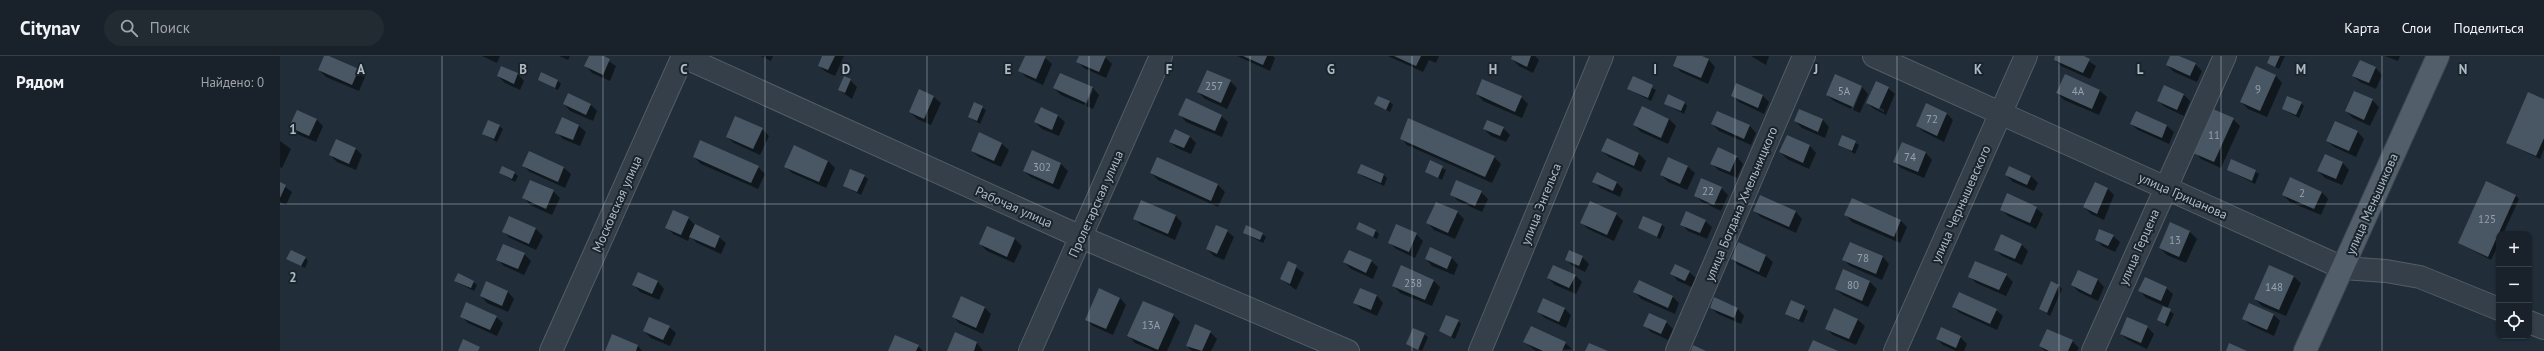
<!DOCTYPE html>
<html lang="ru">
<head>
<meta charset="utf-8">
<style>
  :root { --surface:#19222a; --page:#222a32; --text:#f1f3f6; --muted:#9fa4a8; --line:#373f47 }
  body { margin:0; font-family:"PT Sans",sans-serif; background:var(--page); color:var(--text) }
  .controls { position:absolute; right:12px; bottom:12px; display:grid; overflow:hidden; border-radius:8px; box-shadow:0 1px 3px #0004 }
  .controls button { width:36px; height:36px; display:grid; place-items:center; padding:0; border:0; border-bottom:1px solid var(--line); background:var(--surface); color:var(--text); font:20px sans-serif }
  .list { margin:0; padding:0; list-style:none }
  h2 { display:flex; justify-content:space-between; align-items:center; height:52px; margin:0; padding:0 16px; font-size:17px }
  h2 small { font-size:13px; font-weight:400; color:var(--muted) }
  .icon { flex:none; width:22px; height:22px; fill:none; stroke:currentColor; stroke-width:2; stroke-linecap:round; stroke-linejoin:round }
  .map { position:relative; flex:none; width:2264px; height:295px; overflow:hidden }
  header { display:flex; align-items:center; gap:24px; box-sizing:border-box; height:56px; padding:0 20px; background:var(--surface); border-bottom:1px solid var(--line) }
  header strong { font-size:19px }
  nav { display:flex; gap:22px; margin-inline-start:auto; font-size:14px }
  .search { width:280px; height:36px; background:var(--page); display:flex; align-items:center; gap:10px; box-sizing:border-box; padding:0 14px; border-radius:22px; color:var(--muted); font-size:15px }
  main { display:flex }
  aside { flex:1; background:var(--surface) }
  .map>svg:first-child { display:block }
  .shadow { fill:#0007; fill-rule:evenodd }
  .building { fill:#495764 }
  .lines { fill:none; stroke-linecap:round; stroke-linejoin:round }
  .minor-casing { stroke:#525d66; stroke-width:24 }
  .major-casing { stroke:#3e4852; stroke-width:24 }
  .minor { stroke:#353f49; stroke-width:22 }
  .major { stroke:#525e69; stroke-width:22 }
  .grid { fill:none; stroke:#afbac5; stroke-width:1; stroke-opacity:0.55 }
  .labels { text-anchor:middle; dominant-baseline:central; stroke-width:4; stroke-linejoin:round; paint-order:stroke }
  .number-label { font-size:11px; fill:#96a1ad }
  .street-label { font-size:13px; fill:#afbac5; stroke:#1a242d }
  .grid-label { font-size:13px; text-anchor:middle; font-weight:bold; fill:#afbac5; stroke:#1a242d; stroke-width:4; stroke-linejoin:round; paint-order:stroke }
</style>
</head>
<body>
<header>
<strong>Citynav</strong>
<div class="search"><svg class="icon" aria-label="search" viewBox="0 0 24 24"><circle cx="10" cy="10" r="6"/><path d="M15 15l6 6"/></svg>Поиск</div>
<nav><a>Карта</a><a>Слои</a><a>Поделиться</a></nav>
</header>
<main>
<aside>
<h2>Рядом<small>Найдено: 0</small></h2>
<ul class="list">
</ul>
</aside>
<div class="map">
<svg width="2264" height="295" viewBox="0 0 2264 295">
  <rect width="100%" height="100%" fill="#212d38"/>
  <g class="shadow">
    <polygon points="45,0 78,14 85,21 79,35 46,21 39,14"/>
    <polygon points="202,0 220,0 217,7"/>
    <polygon points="279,0 290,0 288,4"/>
    <polygon points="310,0 321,0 336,10 330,25 312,17 306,10"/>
    <polygon points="481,0 493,0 491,5"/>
    <polygon points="543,0 564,0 555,20 546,16 539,10"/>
    <polygon points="746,0 763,0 772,8 763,29 746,21 740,15"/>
    <polygon points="800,0 825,1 832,8 826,22 804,12 797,5"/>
    <polygon points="957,0 993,0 995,2 990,15"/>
    <polygon points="1108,0 1159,0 1156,7 1149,4 1143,16"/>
    <polygon points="1233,0 1255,0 1259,4 1253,17 1239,10 1232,3"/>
    <polygon points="1398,0 1420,0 1429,4 1435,11 1428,28 1401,16 1394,9"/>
    <polygon points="1471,0 1489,0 1486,9"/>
    <polygon points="1776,0 1801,0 1816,10 1810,23 1781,10 1775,4"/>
    <polygon points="1891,0 1897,0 1915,8 1922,15 1917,26 1894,16 1887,9"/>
    <polygon points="1992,0 2005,0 1999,13 1989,7"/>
    <polygon points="2105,0 2120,0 2118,5"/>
    <polygon points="222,11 238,18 244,25 240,34 225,27 218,20"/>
    <polygon points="2096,12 2102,19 2096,33 2080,26 2073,20"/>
    <polygon points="781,18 813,32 819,39 813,53 806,50 813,34 811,34 804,49 781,39 774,32"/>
    <polygon points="1785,19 1820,35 1827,41 1819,59 1784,44 1777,37"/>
    <polygon points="1996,20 2002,27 1987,61 1968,53 1961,46"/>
    <polygon points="1353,22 1376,34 1371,45 1348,33"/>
    <polygon points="259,24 278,25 281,28 278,34"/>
    <polygon points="570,24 577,31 572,43 559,34"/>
    <polygon points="950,25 957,32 947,53 925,43 918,36"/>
    <polygon points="1582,31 1588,38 1580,57 1573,54 1582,32 1580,32 1571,53 1554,45 1547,39"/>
    <path d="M1608,32L1615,38L1606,59L1594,53L1587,47ZM1594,49L1604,54V56L1594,51Z"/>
    <polygon points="640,34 654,41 661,47 651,69 637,63 630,56"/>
    <polygon points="1197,38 1241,41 1248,48 1242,62 1203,45"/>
    <polygon points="1452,39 1483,40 1489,46 1484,58 1459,46"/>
    <polygon points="1904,39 1910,45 1904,60 1885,51 1878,45"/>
    <polygon points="2092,44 2099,51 2090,70 2073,62 2066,55"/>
    <polygon points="2264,44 2264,93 2260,103 2227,87"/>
    <polygon points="1110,46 1113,49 1110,56 1095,48"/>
    <polygon points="1404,46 1407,50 1404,58 1385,48"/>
    <polygon points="2021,47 2024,50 2019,62 2003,53"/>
    <polygon points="284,48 311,49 317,55 313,65 290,55"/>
    <polygon points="695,48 706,54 700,68 689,61"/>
    <polygon points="762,52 778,60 785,66 779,80 762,73 755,66"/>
    <polygon points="1362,52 1389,63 1396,70 1388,88 1361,76 1354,69"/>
    <polygon points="1520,54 1543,64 1549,71 1545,82 1522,72 1515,65"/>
    <polygon points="1437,56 1470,70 1476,77 1471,89 1439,75 1432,68"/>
    <polygon points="1856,56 1887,70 1894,76 1889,88 1858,74 1851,68"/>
    <polygon points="1667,58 1673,64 1664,86 1644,76 1637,70"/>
    <polygon points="900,59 941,60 948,66 942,81 906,66"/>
    <polygon points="282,62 299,70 306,76 300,90 283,83 276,76"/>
    <polygon points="36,63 43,70 36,86 17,78 11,71"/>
    <polygon points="1953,63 1960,70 1941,112 1921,103 1915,96"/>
    <polygon points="2055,66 2078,76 2084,83 2076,101 2054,91 2047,85"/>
    <polygon points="219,70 223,73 217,86 203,78"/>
    <polygon points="1223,72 1230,79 1226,86 1211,80 1204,73"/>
    <polygon points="482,73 489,80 480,99 454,87 447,81"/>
    <polygon points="700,78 722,88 729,94 721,111 699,101 692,95"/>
    <polygon points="909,80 916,87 911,98 897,92 890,86"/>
    <polygon points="1563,80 1579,89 1575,98 1559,88"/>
    <polygon points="1121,82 1214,101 1221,108 1212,127 1127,89"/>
    <polygon points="57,84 76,93 82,99 76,114 57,106 50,99"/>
    <polygon points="1327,84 1359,98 1366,105 1361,116 1329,101 1322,95"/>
    <polygon points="0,85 11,93 2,112 0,111"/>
    <polygon points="1622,87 1646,97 1652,104 1644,122 1621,112 1614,105"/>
    <polygon points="514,90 548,105 555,112 546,132 512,117 505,110"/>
    <polygon points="1530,90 1536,97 1529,113 1507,103 1500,96"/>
    <polygon points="249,96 284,112 291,118 285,132 250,116 243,110"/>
    <polygon points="753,96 781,108 788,115 779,134 751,121 744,115"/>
    <polygon points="414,101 478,111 485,118 478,133 421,108"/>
    <polygon points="1457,101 1463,108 1457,122 1438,114 1432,107"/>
    <polygon points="878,102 938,129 945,136 938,151 878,124 871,117"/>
    <polygon points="1389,102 1408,111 1415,117 1407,134 1388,126 1381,119"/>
    <polygon points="1952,104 1979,118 1975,128 1948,114"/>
    <polygon points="1151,106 1166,114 1162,124 1147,116"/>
    <polygon points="2063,107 2069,114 2062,129 2045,122 2038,115"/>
    <polygon points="1082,109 1104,119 1107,122 1104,130 1082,120 1079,117"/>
    <polygon points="1730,111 1751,120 1758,127 1754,135 1733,126 1726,119"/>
    <polygon points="220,117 234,117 238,120 235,126"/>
    <polygon points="584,120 588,123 581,139 564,130"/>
    <polygon points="1314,125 1336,126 1343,133 1340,141 1320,132"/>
    <polygon points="0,127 12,136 6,149 0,146"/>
    <polygon points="1441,132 1448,139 1441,155 1422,146 1415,139"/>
    <polygon points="1828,133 1834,139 1824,164 1811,158 1804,151"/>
    <polygon points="273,135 280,142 272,159 250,149 244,142"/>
    <polygon points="1201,136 1208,143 1202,156 1178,145 1171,138"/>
    <polygon points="2042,136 2048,143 2041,159 2010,146 2003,139"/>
    <polygon points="2236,140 2239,143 2223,178 2219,178 2219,187 2211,204 2179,187"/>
    <polygon points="862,145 896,160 902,167 895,184 861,169 854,162"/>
    <polygon points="1756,152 1763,158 1756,173 1728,160 1721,153"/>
    <polygon points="1474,155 1516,156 1522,163 1516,177 1481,161"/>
    <polygon points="1177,156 1184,163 1175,183 1154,174 1148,167"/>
    <polygon points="1336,158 1343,165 1334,185 1308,173 1302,167"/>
    <polygon points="1566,159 1621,165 1627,171 1620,187 1572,166"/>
    <polygon points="229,161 256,173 263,180 256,194 230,182 223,175"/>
    <polygon points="408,162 415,169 439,181 446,187 441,198 417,187 410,180 408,185 393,178 387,171"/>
    <polygon points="1425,165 1432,171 1427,183 1408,175 1401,168"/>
    <polygon points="1891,168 1910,176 1917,183 1906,207 1887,199 1880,192"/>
    <polygon points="1382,169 1385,172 1380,183 1359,172"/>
    <polygon points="708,171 735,183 742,190 734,207 707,195 700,188"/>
    <polygon points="1077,173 1096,175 1099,178 1097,183"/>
    <polygon points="947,175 954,181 944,204 934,200 927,193"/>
    <polygon points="964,177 982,178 986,181 983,187"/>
    <polygon points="1136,178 1143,185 1135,202 1116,193 1109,186"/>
    <polygon points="1833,180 1840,186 1835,196 1822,190 1816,183"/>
    <polygon points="1571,187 1603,201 1609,208 1602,224 1570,210 1563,203"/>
    <polygon points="1459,188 1486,200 1493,206 1486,222 1458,209 1452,203"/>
    <polygon points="1741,188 1748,195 1742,209 1722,200 1716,194"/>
    <polygon points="1150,193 1172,202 1178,209 1174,219 1152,210 1146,203"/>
    <polygon points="244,198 251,205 244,219 224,210 218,204"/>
    <polygon points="25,201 28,205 25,212 8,203"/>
    <polygon points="1302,201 1309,208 1305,216 1293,210 1286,203"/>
    <polygon points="1091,205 1098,211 1093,223 1071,213 1064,206"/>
    <polygon points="1008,206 1024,217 1016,234 1001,223"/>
    <polygon points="1990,210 2014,221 2021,227 2006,260 1982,250 1975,243"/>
    <polygon points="1564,214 1590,226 1597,233 1588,251 1563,239 1556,233"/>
    <polygon points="1409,216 1416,222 1412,231 1398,225 1392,218"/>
    <polygon points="359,218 378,226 384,233 379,244 360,236 354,229"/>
    <polygon points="1295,219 1302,226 1296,238 1275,229 1268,222"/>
    <polygon points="1726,219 1733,226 1726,240 1696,227 1689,220"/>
    <polygon points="1153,224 1160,231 1152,250 1120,237 1114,230"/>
    <polygon points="1818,224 1824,231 1818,245 1799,236 1792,229"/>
    <polygon points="175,225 193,226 197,229 194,235"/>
    <polygon points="207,227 228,236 234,243 228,256 207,247 201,240"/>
    <polygon points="1779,229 1782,233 1770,260 1760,253"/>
    <polygon points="1886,232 1893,238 1887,253 1894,258 1888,271 1878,264 1884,250 1866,242 1860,235"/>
    <polygon points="1080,233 1097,240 1103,247 1097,260 1081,253 1074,246"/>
    <polygon points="1355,236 1393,241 1399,247 1395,258 1361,243"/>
    <polygon points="681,241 705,252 711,258 703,278 679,267 673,260"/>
    <polygon points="840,242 846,249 833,279 813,270 806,263"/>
    <polygon points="1435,243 1458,253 1464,260 1461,268 1438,258 1431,252"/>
    <polygon points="1511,245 1528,255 1523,267 1506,258"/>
    <polygon points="1673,251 1716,254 1723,260 1717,274 1680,257"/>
    <polygon points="1285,253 1291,259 1286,272 1265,262 1258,256"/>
    <polygon points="1554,253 1578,264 1585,270 1576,289 1553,279 1546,272"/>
    <polygon points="1993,258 2000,265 1994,280 1970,269 1964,263"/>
    <polygon points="893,259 900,266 887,295 874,295 855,287 849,280"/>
    <polygon points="181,260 216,261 223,267 217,280 188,267"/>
    <polygon points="1178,265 1181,268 1175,283 1160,275"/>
    <polygon points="1386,266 1393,273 1388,284 1371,276 1365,270"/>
    <polygon points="389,271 396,277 390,290 371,282 364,275"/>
    <polygon points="1867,271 1874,278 1867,293 1848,284 1841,278"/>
    <polygon points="1134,273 1148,281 1142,295 1127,288"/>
    <polygon points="930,276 937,283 931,295 912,295 907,290"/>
    <polygon points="676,278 697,287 703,295 668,295"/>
    <polygon points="333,279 358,290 362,295 326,295"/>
    <polygon points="1680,281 1687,288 1684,295 1676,295 1663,289 1657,283"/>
    <polygon points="1792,285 1799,292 1797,295 1765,295 1760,290"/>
    <polygon points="1244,286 1285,287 1292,293 1256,295"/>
    <polygon points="638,290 643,295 609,295"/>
  </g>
  <g class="building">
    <polygon points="44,0 49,0 79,13 72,29 38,14"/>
    <polygon points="309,0 324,0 330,3 323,19 304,10"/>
    <polygon points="542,0 555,0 548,14 538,10"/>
    <polygon points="745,0 766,0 756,23 738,15"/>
    <polygon points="799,0 826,0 819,16 796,6"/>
    <polygon points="963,0 987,0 983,9"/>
    <polygon points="1114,0 1141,0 1136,10"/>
    <polygon points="1232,0 1251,0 1247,11 1231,3"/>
    <polygon points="1397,0 1422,0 1429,3 1421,22 1393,10"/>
    <polygon points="1775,0 1804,0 1810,3 1803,17 1774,4"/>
    <polygon points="1890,0 1899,0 1916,7 1910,20 1886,9"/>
    <polygon points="1990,0 2000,0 1995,11 1987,7"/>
    <polygon points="2080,4 2096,11 2089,27 2072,20"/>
    <polygon points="221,10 238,17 234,28 217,20"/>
    <polygon points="1976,10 1996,19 1980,55 1960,46"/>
    <polygon points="927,14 951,24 941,47 917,36"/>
    <polygon points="261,16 278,24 275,32 258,24"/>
    <polygon points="780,17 813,31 806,47 773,32"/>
    <polygon points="1555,18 1582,30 1573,51 1546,39"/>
    <polygon points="1785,18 1820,34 1812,53 1776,37"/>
    <polygon points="564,20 571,23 565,37 558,34"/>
    <polygon points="1353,20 1373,29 1368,42 1347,33"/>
    <polygon points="1202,23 1242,40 1235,56 1196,38"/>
    <polygon points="1596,25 1609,31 1599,53 1586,47"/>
    <polygon points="1456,27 1483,39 1478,52 1451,40"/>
    <polygon points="1884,29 1904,38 1897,54 1877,45"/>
    <polygon points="639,33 654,40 644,63 629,56"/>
    <polygon points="2074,35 2093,43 2084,64 2065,55"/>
    <polygon points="2248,36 2264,43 2264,82 2256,100 2226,87"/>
    <polygon points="288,37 311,48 306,59 283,48"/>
    <polygon points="1388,38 1405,46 1401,55 1384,48"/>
    <polygon points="1098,40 1110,45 1106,54 1094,48"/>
    <polygon points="2007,40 2022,46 2016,59 2002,53"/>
    <polygon points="906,42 942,59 935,75 898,59"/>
    <polygon points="694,46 703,50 697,65 688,61"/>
    <polygon points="1646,47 1667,57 1657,80 1636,70"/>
    <polygon points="1362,50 1389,63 1381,82 1353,69"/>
    <polygon points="761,51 778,59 772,74 754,66"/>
    <polygon points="1519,53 1543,63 1538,76 1514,65"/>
    <polygon points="1933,53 1954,62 1934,106 1913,97"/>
    <polygon points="17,54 37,63 29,80 9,71"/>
    <polygon points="1437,55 1470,69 1464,83 1431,68"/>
    <polygon points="1856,55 1887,69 1882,82 1850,68"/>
    <polygon points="455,60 483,72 473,93 446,81"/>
    <polygon points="282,61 299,69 293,84 275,77"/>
    <polygon points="1128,62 1215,100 1205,121 1120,83"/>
    <polygon points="208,64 220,69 214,83 202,78"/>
    <polygon points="1207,64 1224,71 1220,80 1203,73"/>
    <polygon points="2055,65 2078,75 2069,95 2046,85"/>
    <polygon points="895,73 910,80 904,92 889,86"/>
    <polygon points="699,76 722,87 714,105 691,95"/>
    <polygon points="1507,79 1530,89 1523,107 1499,96"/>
    <polygon points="1562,79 1576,85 1572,95 1558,89"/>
    <polygon points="1327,82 1359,97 1354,110 1321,95"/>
    <polygon points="56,83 76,92 69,108 49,99"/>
    <polygon points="420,84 479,110 471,127 413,101"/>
    <polygon points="1622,86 1646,96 1638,116 1613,106"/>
    <polygon points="514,89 548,105 539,126 504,111"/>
    <polygon points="1438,91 1457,100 1450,116 1430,108"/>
    <polygon points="752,94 781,107 773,128 743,115"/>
    <polygon points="249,95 284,111 278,126 242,110"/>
    <polygon points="2045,98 2063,106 2056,123 2037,115"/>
    <polygon points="877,101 938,128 931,145 870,117"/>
    <polygon points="1388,101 1408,110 1400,128 1380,119"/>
    <polygon points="1951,103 1976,114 1972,125 1947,114"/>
    <polygon points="1150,104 1163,110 1158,122 1145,116"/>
    <polygon points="1081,108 1104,118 1101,127 1077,117"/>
    <polygon points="222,110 235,116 232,123 219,117"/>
    <polygon points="1729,110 1751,120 1747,129 1725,119"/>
    <polygon points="570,113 585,119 577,136 563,130"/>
    <polygon points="1317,116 1337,126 1333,135 1312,126"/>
    <polygon points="2010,121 2042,136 2034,153 2002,139"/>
    <polygon points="1421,122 1442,131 1434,149 1414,140"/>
    <polygon points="250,124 274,134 266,153 242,142"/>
    <polygon points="1176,124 1202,135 1195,150 1170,139"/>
    <polygon points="2206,125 2236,139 2208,201 2178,187"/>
    <polygon points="0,126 6,129 0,142"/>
    <polygon points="1815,126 1828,132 1817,158 1803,151"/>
    <polygon points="1727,137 1757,151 1750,167 1720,154"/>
    <polygon points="1480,139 1516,155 1509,171 1473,155"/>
    <polygon points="1572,142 1621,164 1614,181 1564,159"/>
    <polygon points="861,144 896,159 888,178 853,163"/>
    <polygon points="1310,145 1337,157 1327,179 1300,167"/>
    <polygon points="1156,146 1178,155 1168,177 1146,167"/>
    <polygon points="393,154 409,161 401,179 385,172"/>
    <polygon points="1406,155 1426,164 1420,177 1400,169"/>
    <polygon points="229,160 256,172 249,188 222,176"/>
    <polygon points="1363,160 1382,168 1377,181 1358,172"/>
    <polygon points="1079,166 1096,174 1093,181 1076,173"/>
    <polygon points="1890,166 1910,175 1899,201 1879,192"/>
    <polygon points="415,168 440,180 435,192 409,181"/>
    <polygon points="1116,168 1137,177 1129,196 1108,187"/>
    <polygon points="936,169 948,174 937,198 926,193"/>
    <polygon points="966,169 983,177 980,184 963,177"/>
    <polygon points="707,170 735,182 727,201 699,188"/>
    <polygon points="1819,173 1834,179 1828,190 1815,184"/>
    <polygon points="1721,178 1742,188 1735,203 1714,194"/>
    <polygon points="1458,186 1486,199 1479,216 1451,203"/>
    <polygon points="1570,186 1603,200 1596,218 1562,204"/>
    <polygon points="223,188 245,197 238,213 216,204"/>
    <polygon points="1150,191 1172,201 1167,213 1145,203"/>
    <polygon points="11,194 26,201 21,210 6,203"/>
    <polygon points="1069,194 1092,204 1086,217 1063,206"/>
    <polygon points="1289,194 1303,200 1299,210 1285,204"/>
    <polygon points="1008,205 1017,209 1010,228 1000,223"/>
    <polygon points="1695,205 1727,218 1719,234 1688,221"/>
    <polygon points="1395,208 1410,215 1405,225 1390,218"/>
    <polygon points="1121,209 1154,224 1145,244 1112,230"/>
    <polygon points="1273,209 1296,219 1289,232 1267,222"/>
    <polygon points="1989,209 2014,220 1999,254 1974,243"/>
    <polygon points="1563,213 1590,225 1582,245 1555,233"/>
    <polygon points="1798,214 1818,223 1811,239 1791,229"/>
    <polygon points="358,216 378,225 372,238 352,229"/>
    <polygon points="178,217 194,225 191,232 174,225"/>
    <polygon points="1865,221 1887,231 1881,245 1858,235"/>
    <polygon points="1359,224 1393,240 1388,252 1353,236"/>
    <polygon points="206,225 228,235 222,250 200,240"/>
    <polygon points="1771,225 1779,229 1767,257 1759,253"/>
    <polygon points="819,232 840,242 826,273 805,264"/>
    <polygon points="1080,232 1097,239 1091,254 1073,247"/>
    <polygon points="1679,236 1717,253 1710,268 1672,251"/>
    <polygon points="681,240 705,251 696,272 672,261"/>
    <polygon points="1434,241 1458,252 1454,262 1430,252"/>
    <polygon points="1263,242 1285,252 1279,266 1257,256"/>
    <polygon points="1511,244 1525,250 1519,264 1505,258"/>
    <polygon points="863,245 894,258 878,294 847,280"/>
    <polygon points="186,246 217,260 210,274 180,261"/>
    <polygon points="1969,247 1994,258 1987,274 1962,263"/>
    <polygon points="1883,250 1891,253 1885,268 1877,264"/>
    <polygon points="1554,252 1578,263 1569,283 1545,273"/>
    <polygon points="1369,257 1387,265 1381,278 1363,270"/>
    <polygon points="1166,259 1179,264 1171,281 1159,275"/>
    <polygon points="369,261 390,270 383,284 363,275"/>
    <polygon points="1847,261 1868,270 1861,287 1840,278"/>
    <polygon points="915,268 931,275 922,295 906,290"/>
    <polygon points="1251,270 1286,286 1282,295 1263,295 1243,286"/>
    <polygon points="1661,271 1681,280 1676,292 1656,283"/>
    <polygon points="1133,272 1145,277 1138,294 1126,288"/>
    <polygon points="1767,273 1793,284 1788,295 1769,295 1759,290"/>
    <polygon points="675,276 697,286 694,295 667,295"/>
    <polygon points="332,278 358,289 356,295 325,295"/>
    <polygon points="615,279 639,289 636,295 608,295"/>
    <polygon points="183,283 200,291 198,295 178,295"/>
    <polygon points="1533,284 1558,295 1528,295"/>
    <polygon points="1309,287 1328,295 1305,295"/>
    <polygon points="1949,287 1967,295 1946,295"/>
    <polygon points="1413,289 1426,295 1411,295"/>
  </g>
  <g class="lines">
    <g class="minor-casing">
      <g id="minor">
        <polyline points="402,0 801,181 1068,295"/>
        <polyline points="1594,0 2063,212 2106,215 2140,221 2219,253"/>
        <polyline points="2249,266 2264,272"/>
        <polyline points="271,295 403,0"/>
        <polyline points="750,295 881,0"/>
        <polyline points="1200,295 1322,0"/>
        <polyline points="1397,295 1524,0"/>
        <polyline points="1615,295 1746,0"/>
        <polyline points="1813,295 1945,0"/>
      </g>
    </g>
    <g class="major-casing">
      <polyline id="major" points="2025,295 2158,0"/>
    </g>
    <use href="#minor" class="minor"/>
    <use href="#major" class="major"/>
  </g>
  <path class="grid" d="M162,0V295M323,0V295M485,0V295M647,0V295M809,0V295M970,0V295M1132,0V295M1294,0V295M1455,0V295M1617,0V295M1779,0V295M1941,0V295M2102,0V295M0,148H2264"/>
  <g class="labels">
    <g class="number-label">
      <text x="934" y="30">257</text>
      <text x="1978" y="33">9</text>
      <text x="1564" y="35">5А</text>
      <text x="1798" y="35">4А</text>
      <text x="1652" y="63">72</text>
      <text x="1934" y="79">11</text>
      <text x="1630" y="101">74</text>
      <text x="762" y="111">302</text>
      <text x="1428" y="135">22</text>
      <text x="2022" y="137">2</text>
      <text x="2207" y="163">125</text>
      <text x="1895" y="184">13</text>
      <text x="1583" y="202">78</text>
      <text x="1133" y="227">238</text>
      <text x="1573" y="229">80</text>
      <text x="1994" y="231">148</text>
      <text x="871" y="269">13А</text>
    </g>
    <g class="street-label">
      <text transform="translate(1903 140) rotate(24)">улица Грицанова</text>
      <text transform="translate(337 148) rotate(-66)">Московская улица</text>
      <text transform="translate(816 148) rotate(-66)">Пролетарская улица</text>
      <text transform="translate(1261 148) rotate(-68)">улица Энгельса</text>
      <text transform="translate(1461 148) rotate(-67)">улица Богдана Хмельницкого</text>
      <text transform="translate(1681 148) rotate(-66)">улица Чернышевского</text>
      <text transform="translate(2092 148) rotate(-66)">улица Меньшикова</text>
      <text transform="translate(734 151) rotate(24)">Рабочая улица</text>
      <text transform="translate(1859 191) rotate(-66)">улица Герцена</text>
    </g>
  </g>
  <g class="grid-label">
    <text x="81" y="18">A</text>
    <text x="243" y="18">B</text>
    <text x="404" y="18">C</text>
    <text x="566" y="18">D</text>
    <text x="728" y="18">E</text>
    <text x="889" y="18">F</text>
    <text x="1051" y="18">G</text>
    <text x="1213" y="18">H</text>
    <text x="1375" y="18">I</text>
    <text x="1536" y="18">J</text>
    <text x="1698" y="18">K</text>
    <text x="1860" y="18">L</text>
    <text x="2021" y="18">M</text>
    <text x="2183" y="18">N</text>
    <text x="13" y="78">1</text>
    <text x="13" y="226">2</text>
  </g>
</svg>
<div class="controls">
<button>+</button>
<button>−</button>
<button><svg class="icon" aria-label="locate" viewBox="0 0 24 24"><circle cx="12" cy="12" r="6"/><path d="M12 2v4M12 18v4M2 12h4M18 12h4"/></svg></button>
</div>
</div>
</main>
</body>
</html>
